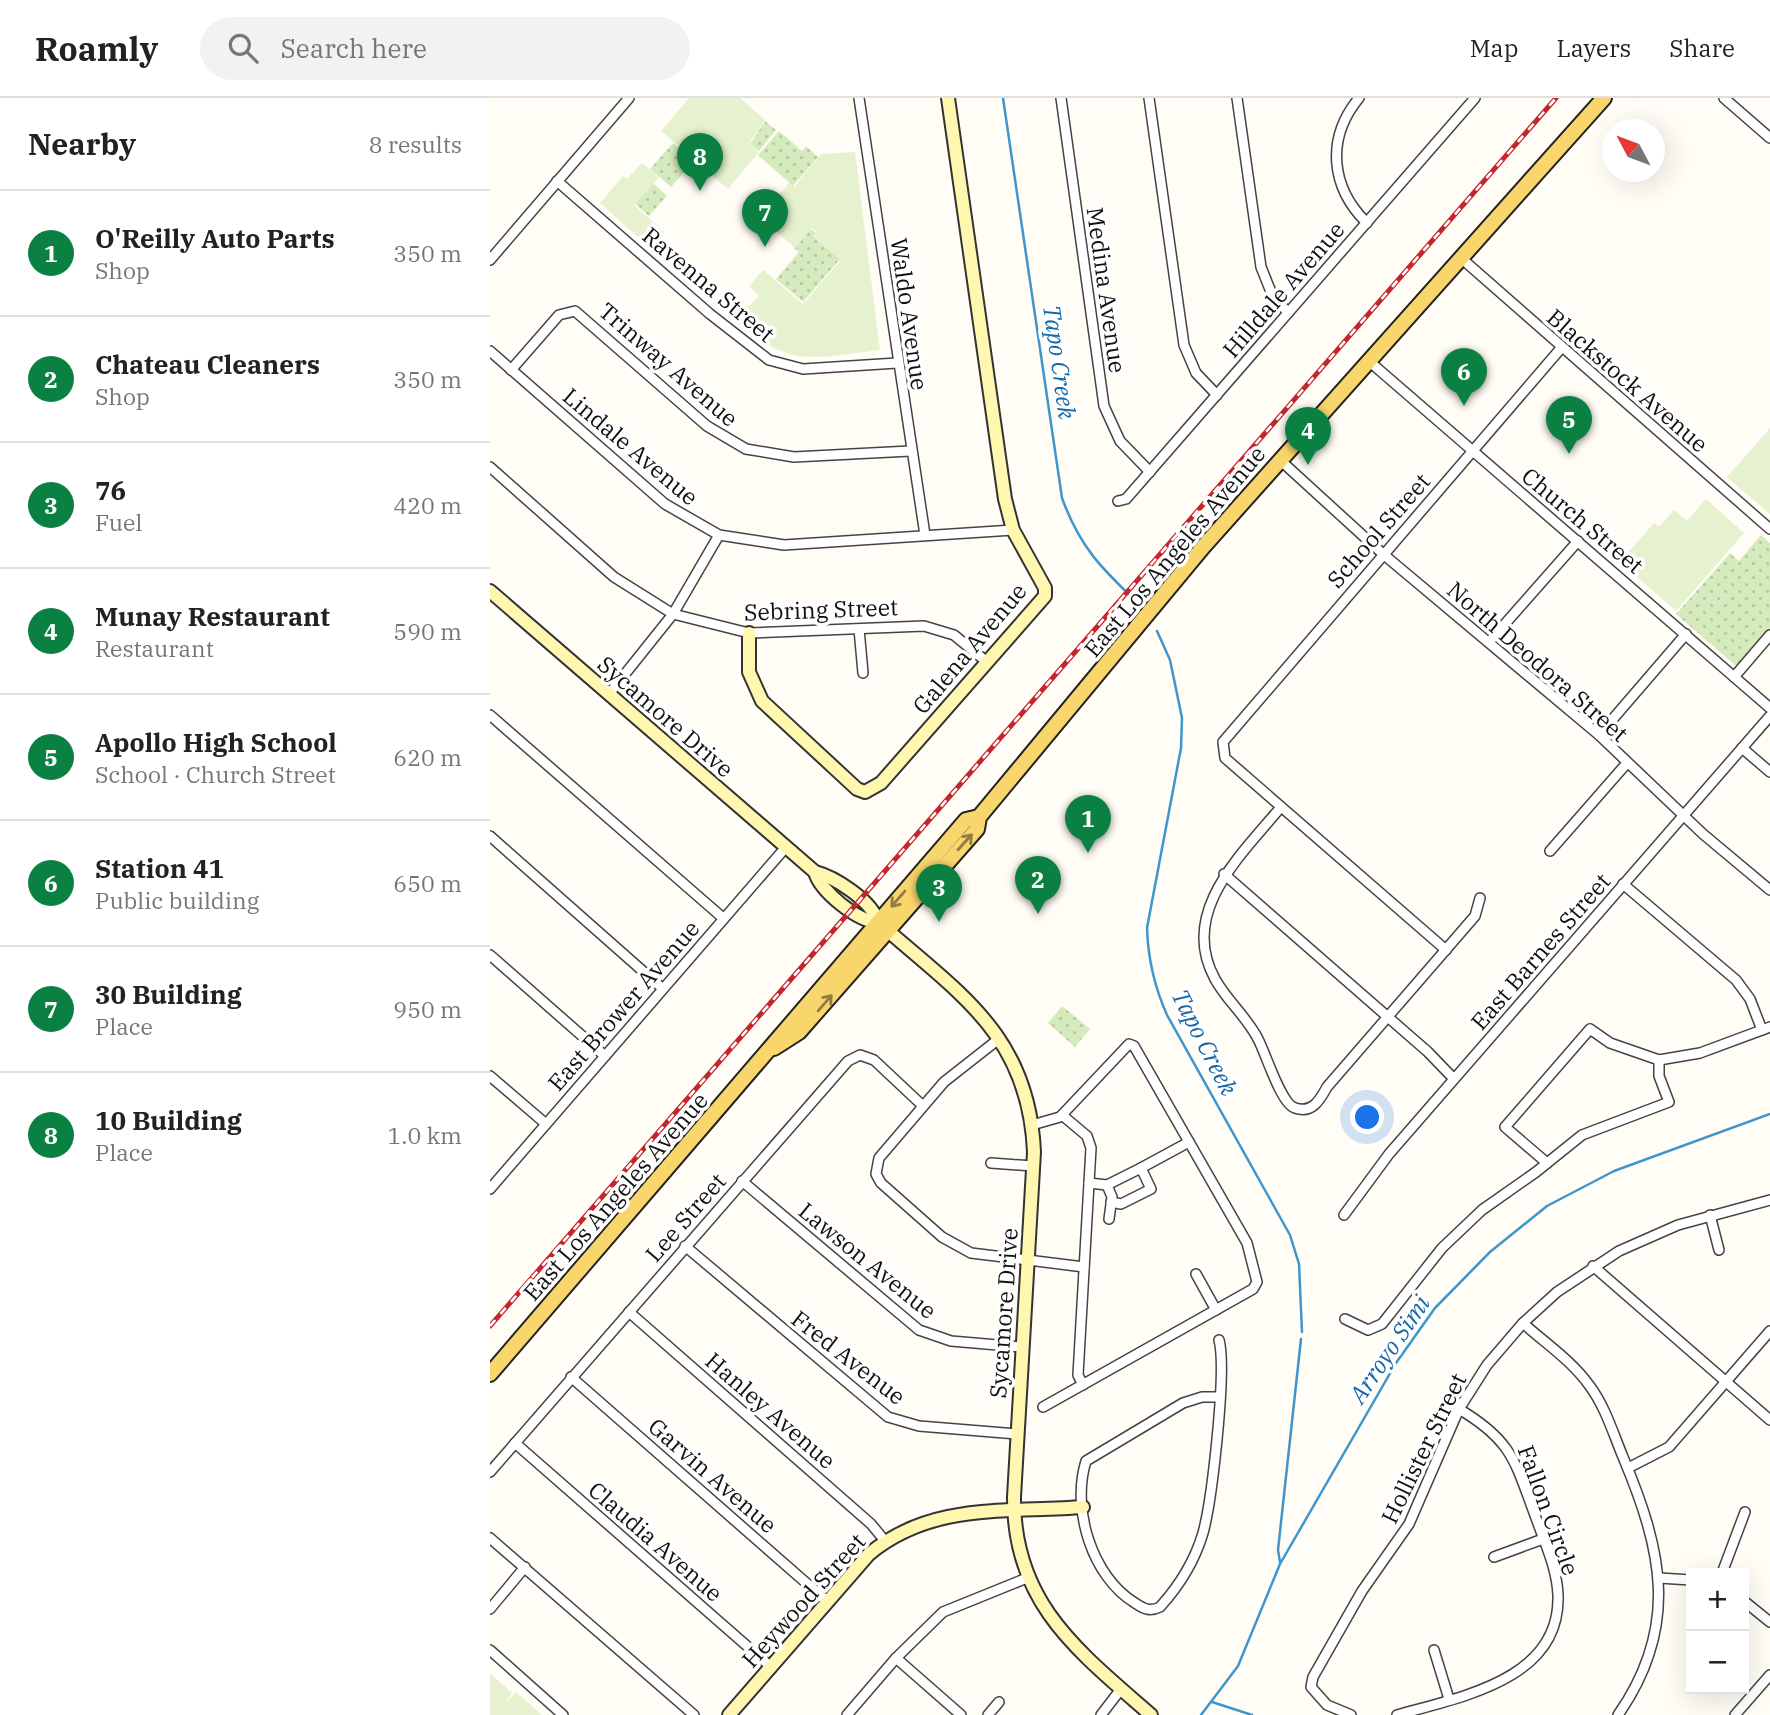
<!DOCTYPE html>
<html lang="en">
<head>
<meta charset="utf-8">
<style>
  :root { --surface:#fff; --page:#f2f2f2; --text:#222; --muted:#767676; --line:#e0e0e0; --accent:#0b8043 }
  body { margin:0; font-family:"IBM Plex Serif",serif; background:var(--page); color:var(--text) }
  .controls { position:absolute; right:21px; bottom:21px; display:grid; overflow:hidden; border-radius:0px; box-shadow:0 7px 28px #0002 }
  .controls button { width:63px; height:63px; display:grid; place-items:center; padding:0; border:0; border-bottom:2px solid var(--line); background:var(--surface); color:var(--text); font:35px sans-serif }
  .compass { position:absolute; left:1112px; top:21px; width:63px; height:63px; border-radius:50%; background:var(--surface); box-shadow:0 7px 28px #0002; rotate:311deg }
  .you { position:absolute; left:878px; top:1020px; width:24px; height:24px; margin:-18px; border:5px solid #fff; border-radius:50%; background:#1a73e8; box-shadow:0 0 0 10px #1a73e833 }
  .badge { display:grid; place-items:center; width:46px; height:46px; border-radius:50%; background:var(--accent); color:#fff; font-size:23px; font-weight:700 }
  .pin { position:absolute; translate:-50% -58px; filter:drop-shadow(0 2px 4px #0008) }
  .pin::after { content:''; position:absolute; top:37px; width:24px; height:21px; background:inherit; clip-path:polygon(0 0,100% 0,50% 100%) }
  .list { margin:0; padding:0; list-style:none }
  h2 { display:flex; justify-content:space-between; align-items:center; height:91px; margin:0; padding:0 28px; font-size:30px }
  h2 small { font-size:23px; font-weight:400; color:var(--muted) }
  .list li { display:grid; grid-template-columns:46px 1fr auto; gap:21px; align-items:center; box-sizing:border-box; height:126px; padding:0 28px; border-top:2px solid var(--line) }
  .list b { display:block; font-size:26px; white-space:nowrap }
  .list p { margin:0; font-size:23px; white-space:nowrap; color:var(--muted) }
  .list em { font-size:23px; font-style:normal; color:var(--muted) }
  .icon { flex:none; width:38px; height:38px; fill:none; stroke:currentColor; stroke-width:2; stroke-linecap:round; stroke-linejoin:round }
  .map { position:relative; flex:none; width:1280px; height:1617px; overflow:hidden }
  header { display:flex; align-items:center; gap:42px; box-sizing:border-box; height:98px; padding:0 35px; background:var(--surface); border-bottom:2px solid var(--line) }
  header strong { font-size:33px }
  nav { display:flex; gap:38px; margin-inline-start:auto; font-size:24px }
  .search { width:490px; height:63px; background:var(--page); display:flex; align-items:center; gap:18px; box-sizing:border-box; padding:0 24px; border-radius:38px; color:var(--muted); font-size:26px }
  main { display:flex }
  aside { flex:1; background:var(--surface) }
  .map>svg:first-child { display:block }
  .green { fill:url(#green-dots) }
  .pitch { fill:#e6f2cf }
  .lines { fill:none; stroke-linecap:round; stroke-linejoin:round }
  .stream { stroke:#3f96cf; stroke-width:2.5 }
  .street-casing { stroke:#444; stroke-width:12 }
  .secondary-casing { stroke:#333; stroke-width:16 }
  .primary-casing { stroke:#222; stroke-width:18 }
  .street { stroke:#fff; stroke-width:9 }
  .secondary { stroke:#fff6b0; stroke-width:12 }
  .primary { stroke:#f9d66b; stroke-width:14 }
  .rail-casing { stroke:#c4262e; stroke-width:5 }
  .rail { stroke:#fff; stroke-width:2.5; stroke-dasharray:8; stroke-linecap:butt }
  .oneway { stroke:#917d42 }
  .labels { text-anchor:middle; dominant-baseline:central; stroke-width:7; stroke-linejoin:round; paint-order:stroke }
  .street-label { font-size:23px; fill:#111; stroke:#fff }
  .water-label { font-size:24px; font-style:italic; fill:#1768a6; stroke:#fff }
</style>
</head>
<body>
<header>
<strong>Roamly</strong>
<div class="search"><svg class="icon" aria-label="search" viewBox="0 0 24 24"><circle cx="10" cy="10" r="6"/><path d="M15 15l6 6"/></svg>Search here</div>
<nav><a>Map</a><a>Layers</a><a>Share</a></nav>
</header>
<main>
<aside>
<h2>Nearby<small>8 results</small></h2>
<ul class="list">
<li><span class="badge">1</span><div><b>O'Reilly Auto Parts</b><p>Shop</p></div><em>350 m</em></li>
<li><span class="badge">2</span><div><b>Chateau Cleaners</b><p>Shop</p></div><em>350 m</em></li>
<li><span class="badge">3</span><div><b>76</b><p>Fuel</p></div><em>420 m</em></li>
<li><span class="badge">4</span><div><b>Munay Restaurant</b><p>Restaurant</p></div><em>590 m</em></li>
<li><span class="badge">5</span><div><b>Apollo High School</b><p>School · Church Street</p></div><em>620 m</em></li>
<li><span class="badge">6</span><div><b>Station 41</b><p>Public building</p></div><em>650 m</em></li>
<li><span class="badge">7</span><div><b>30 Building</b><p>Place</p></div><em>950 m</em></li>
<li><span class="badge">8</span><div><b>10 Building</b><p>Place</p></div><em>1.0 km</em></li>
</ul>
</aside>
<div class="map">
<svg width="1280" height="1617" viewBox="0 0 1280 1617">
  <defs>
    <pattern id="green-dots" width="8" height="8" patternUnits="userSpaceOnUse" patternTransform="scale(1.75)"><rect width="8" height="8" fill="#d5ebbd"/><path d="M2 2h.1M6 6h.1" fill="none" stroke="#b6c8a1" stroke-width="1.8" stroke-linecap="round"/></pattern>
  </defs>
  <rect width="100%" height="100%" fill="#fffdf5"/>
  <g class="green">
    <polygon points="275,23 286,32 269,53 260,46"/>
    <polygon points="289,33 312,53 316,48 328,59 303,88 268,57"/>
    <polygon points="183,45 204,63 181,89 160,71"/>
    <polygon points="163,85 177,98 159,118 145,106"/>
    <polygon points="321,131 326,135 323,138 350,161 313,204 286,181 309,154 304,150"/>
    <polygon points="1271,437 1280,445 1280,530 1246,568 1186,516 1240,455 1249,463"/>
    <polygon points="572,908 600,931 585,949 558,925"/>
  </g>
  <g class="pitch">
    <polygon points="199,0 250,0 275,22 259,45 269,54 238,91 171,33"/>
    <path d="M365,54L390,252C309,262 302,269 235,216L248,202L257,210L269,198L259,188L273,172L313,206L351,162L324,138L327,134L322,130L305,150L270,119L299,85L304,89L331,56Z"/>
    <polygon points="152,65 169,80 144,107 174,134 160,150 110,105 133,78 137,81"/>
    <polygon points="1280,330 1280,416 1237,379"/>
    <polygon points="1216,401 1254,435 1186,513 1130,464 1164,425 1169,429 1184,412 1197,423"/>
    <polygon points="0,1575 22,1595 15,1605 26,1594 52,1617 0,1617"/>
  </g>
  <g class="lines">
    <g class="stream">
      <path d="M513,0L572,400C590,450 613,472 650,507"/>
      <path d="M667,533L680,562L692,620L691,650L657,830C658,862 664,888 677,917L800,1137L809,1166L812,1234"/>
      <polyline points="790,1464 788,1452 811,1241"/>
      <polyline points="722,1604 762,1617"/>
      <polyline points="711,1617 748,1568 790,1466 906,1265 945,1210 1000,1154 1057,1108 1124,1073 1280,1016"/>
    </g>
    <g class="street-casing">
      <g id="street">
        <polyline points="369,0 435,437"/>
        <polyline points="571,0 614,308 630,343 660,374"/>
        <polyline points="659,0 694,247 706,275 727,297"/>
        <polyline points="747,0 771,169 781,194 798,215"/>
        <path d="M869,0C836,40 840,89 877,125"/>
        <polyline points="1234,0 1280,40"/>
        <polyline points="67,83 220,216 279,262 313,271 407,265"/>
        <polyline points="971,160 1280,431"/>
        <polyline points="0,162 139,0"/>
        <polyline points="0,253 175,406 229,437 294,447 523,432"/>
        <polyline points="880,264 1280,610"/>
        <polyline points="21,272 69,217 85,213 217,328 256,351 304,359 420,353"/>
        <polyline points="790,362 893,456 1109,637 1213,736 1280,792"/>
        <polyline points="0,369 124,479 183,516 259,535 434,528 464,537 497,564"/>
        <polyline points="628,403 636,401 985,0"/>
        <polyline points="369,531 373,575"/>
        <polyline points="999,544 1088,443"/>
        <polyline points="1244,579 1280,537"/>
        <polyline points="119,596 183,516 229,437"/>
        <polyline points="0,617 233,820"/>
        <polyline points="1109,637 1196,536"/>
        <polyline points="1252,650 1280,674"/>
        <path d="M791,709C752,756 688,814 725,881C737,903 757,919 768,941C776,956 791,1006 805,1010C822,1016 830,1002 837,989L985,818L990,800"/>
        <polyline points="0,738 172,890"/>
        <polyline points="1060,753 1137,665"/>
        <polyline points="734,776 938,954 964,981"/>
        <polyline points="1133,786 1246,882 1260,901 1272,932"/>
        <polyline points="956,852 735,660 733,644 1072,249"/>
        <polyline points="0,857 115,958"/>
        <polyline points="510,940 454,984 389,1060 386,1076 391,1085 452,1139 481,1155 594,1169"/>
        <polyline points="0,978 56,1026"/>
        <polyline points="572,1017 597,1038 601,1050 588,1277 593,1287"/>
        <polyline points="542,1027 570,1019 639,946 644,948 757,1145 767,1184 763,1191 553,1309"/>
        <polyline points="501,1065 543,1068"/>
        <polyline points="1057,1065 1015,1029 1100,931 1120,945 1169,962 1210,955 1280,929"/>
        <polyline points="651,1070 699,1044"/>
        <polyline points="252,1083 429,1232 461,1243 532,1249"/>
        <polyline points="599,1085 617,1087 622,1099 619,1121"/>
        <polyline points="617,1087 651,1070 661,1091 631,1106 621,1104"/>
        <polyline points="0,1091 296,749"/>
        <polyline points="854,1117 899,1056 1280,618"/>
        <polyline points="1220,1117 1229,1152"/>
        <polyline points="195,1148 398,1319 429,1328 527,1336"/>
        <polyline points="1103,1168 1280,1322"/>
        <polyline points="706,1176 726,1212"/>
        <polyline points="139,1214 381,1426 395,1443"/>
        <polyline points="855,1221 878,1232 892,1226 952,1150 992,1112 1046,1074 1092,1037 1179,1004 1169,978 1169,962"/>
        <path d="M1033,1225C1055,1245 1082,1263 1099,1287C1115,1308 1123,1335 1133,1359C1172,1452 1190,1528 1128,1617"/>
        <polyline points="81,1279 338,1504"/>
        <path d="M729,1299H712L693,1305L596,1363C581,1411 602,1479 645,1505C654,1511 660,1514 670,1509C689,1488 705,1462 713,1435C722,1402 737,1272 729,1242"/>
        <polyline points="25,1345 281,1569"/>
        <polyline points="1138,1370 1179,1349 1280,1233"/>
        <polyline points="0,1374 358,963 370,957 384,962 433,1008"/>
        <polyline points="0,1440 204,1617"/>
        <polyline points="1004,1459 1053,1441"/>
        <polyline points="1232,1475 1255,1414"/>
        <polyline points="1169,1480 1201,1482"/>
        <polyline points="1254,1503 1280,1524"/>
        <polyline points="0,1511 35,1469"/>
        <polyline points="0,1552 73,1617"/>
        <polyline points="944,1552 959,1601"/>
        <polyline points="406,1560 471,1617"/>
        <polyline points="357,1617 406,1560 453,1514 537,1480"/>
        <polyline points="498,1617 509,1604"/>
        <polyline points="611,1617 631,1591"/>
        <polyline points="861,1617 837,1607 821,1589 823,1579 872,1493 919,1426 969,1311 997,1267 1033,1225 1067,1194 1129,1153 1188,1127 1280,1102"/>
        <path d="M907,1617C970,1599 1071,1582 1068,1497C1067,1471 1055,1445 1046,1420C1025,1364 1023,1343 969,1311"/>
        <polyline points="1245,1617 1280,1577"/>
      </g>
    </g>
    <g class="secondary-casing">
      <g id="secondary">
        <path d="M0,493L325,774C345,779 382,803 388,824C468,895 539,936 544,1054L524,1399C523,1505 588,1553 661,1617"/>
        <polyline points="259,535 259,574 272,603 367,691 375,694 391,685 555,498 555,490 523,432 515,401 458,0"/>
        <path d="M325,774C330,793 368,824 388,824"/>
        <path d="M239,1617L379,1456C442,1404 516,1415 593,1409"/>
      </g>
    </g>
    <g class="primary-casing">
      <g id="primary">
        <polyline points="284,950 309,934 487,731 489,719 713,449 1114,0"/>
        <polyline points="0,1276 476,722 489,719"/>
      </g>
    </g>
    <use href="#street" class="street"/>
    <use href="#secondary" class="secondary"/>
    <use href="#primary" class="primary"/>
    <g class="rail-casing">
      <polyline id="rail" points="0,1228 1066,0"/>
    </g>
    <use href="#rail" class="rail"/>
  </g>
  <defs><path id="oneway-shaft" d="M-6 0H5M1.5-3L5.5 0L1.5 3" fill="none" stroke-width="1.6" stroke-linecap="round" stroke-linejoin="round" transform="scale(1.75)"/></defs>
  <g class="oneway">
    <use href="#oneway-shaft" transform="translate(475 744) rotate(-48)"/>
    <use href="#oneway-shaft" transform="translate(408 801) rotate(131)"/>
    <use href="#oneway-shaft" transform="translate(335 905) rotate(-49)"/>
  </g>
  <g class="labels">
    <g class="street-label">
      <text transform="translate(219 186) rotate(40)">Ravenna Street</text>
      <text transform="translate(793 191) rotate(-49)">Hilldale Avenue</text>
      <text transform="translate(617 192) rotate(82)">Medina Avenue</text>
      <text transform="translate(420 216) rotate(82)">Waldo Avenue</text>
      <text transform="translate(179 266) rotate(41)">Trinway Avenue</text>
      <text transform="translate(1138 282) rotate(41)">Blackstock Avenue</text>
      <text transform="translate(141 348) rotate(40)">Lindale Avenue</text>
      <text transform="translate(1093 422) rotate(40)">Church Street</text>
      <text transform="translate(888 432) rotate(-49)">School Street</text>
      <text transform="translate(684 453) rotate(-50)">East Los Angeles Avenue</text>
      <text transform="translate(331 511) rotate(-2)">Sebring Street</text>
      <text transform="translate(479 550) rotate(-50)">Galena Avenue</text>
      <text transform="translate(1048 563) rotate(41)">North Deodora Street</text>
      <text transform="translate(176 618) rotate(41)">Sycamore Drive</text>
      <text transform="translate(1050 853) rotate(-49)">East Barnes Street</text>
      <text transform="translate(133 907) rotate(-49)">East Brower Avenue</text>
      <text transform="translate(125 1098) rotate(-49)">East Los Angeles Avenue</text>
      <text transform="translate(195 1119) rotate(-49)">Lee Street</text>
      <text transform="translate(378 1162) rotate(39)">Lawson Avenue</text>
      <text transform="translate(513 1215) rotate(-86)">Sycamore Drive</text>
      <text transform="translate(359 1259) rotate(38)">Fred Avenue</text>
      <text transform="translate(281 1312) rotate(41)">Hanley Avenue</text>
      <text transform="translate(933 1350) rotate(-64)">Hollister Street</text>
      <text transform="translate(223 1377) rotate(41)">Garvin Avenue</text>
      <text transform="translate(1059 1412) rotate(70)">Fallon Circle</text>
      <text transform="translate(166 1443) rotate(41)">Claudia Avenue</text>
      <text transform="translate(313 1502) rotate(-48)">Heywood Street</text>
    </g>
    <g class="water-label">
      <text transform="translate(570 264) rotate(82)">Tapo Creek</text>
      <text transform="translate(715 944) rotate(63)">Tapo Creek</text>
      <text transform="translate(899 1251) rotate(-56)">Arroyo Simi</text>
    </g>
  </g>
</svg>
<div class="controls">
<button>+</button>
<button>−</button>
</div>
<svg class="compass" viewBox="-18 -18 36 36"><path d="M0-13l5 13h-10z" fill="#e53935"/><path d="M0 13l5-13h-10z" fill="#767676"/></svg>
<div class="you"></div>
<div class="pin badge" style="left:598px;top:755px">1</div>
<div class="pin badge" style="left:548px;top:816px">2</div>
<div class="pin badge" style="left:449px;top:824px">3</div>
<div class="pin badge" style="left:818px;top:367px">4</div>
<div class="pin badge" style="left:1079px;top:356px">5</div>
<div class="pin badge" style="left:974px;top:308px">6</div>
<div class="pin badge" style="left:275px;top:149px">7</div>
<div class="pin badge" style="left:210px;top:93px">8</div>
</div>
</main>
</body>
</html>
